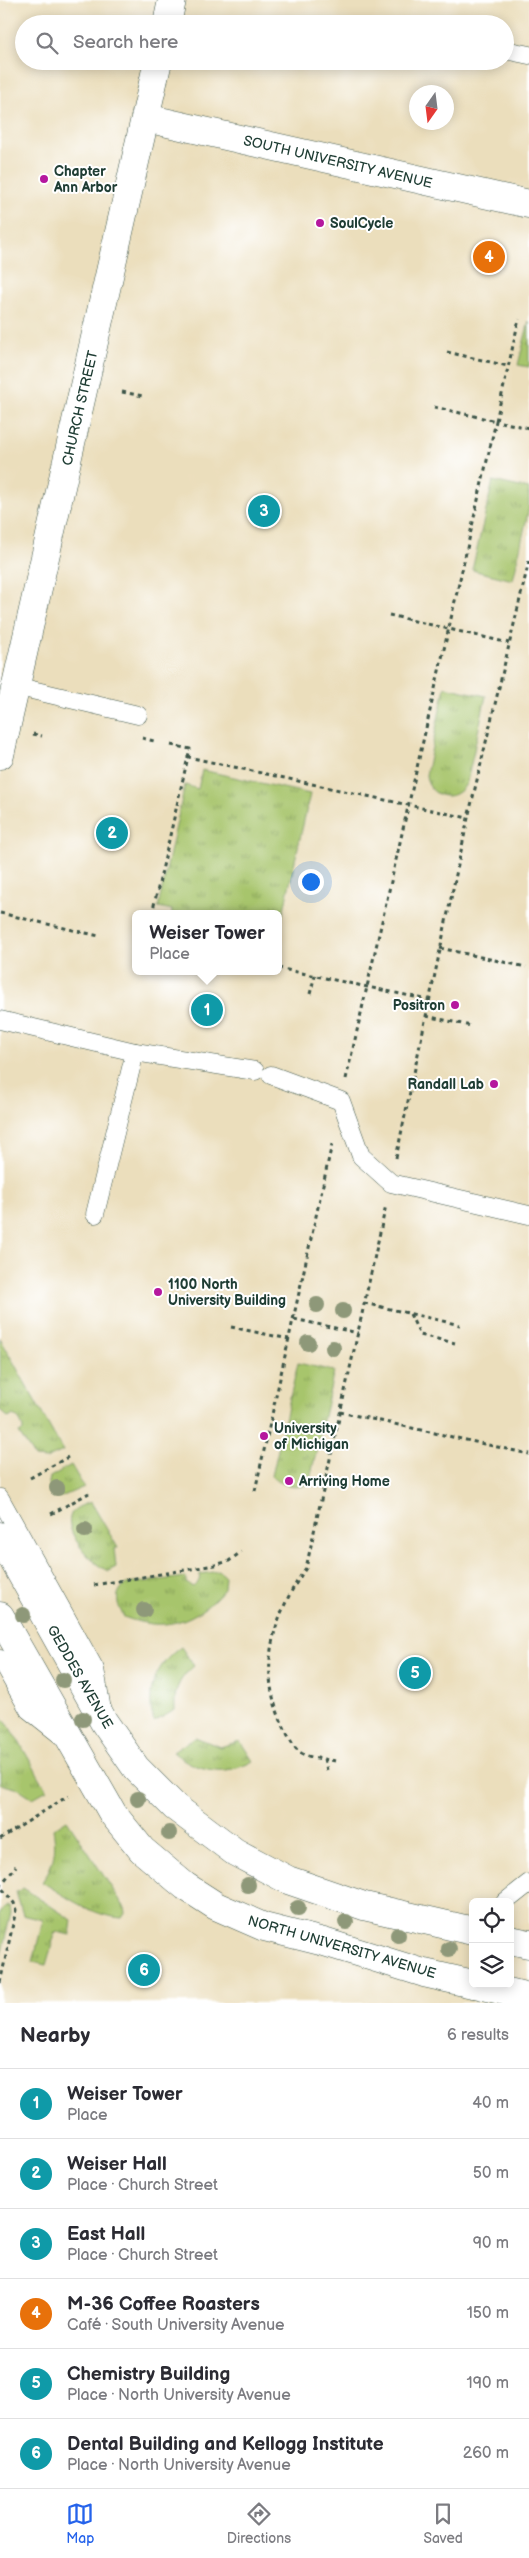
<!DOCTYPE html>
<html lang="en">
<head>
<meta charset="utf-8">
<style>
  :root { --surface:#fff; --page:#f2f2f3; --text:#2b2b33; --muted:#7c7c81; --line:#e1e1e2; --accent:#2563eb }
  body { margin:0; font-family:"Balsamiq Sans",sans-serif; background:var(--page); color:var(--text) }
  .controls { position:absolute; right:15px; bottom:15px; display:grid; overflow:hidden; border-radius:8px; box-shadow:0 2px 12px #0003 }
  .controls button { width:45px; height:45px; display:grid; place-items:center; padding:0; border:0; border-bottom:1px solid var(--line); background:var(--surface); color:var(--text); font:25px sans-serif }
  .compass { position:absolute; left:409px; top:85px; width:45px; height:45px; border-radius:50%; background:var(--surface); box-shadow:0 2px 12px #0003; rotate:194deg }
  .you { position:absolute; left:310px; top:881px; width:18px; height:18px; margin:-12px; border:4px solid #fff; border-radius:50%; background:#1a73e8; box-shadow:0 0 0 8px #1a73e833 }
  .badge { display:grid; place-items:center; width:32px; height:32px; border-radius:50%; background:var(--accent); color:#fff; font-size:16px; font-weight:700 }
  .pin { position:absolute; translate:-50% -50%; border:2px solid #fff; box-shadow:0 1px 5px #0006 }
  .popup { position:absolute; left:132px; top:910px; width:150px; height:65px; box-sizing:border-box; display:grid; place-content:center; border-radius:8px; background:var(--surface); filter:drop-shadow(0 1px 4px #0005); font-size:16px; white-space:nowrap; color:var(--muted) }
  .popup b { font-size:19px; color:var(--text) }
  .popup::after { content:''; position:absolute; left:50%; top:100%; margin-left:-10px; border:10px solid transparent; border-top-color:var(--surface) }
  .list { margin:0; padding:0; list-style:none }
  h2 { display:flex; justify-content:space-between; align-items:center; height:65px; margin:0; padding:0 20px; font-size:21px }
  h2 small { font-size:16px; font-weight:400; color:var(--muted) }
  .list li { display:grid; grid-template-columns:32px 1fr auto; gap:15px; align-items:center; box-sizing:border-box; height:70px; padding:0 20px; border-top:1px solid var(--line) }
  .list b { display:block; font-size:19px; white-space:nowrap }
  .list p { margin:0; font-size:16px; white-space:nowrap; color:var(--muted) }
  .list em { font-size:16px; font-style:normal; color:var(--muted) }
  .icon { flex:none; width:28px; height:28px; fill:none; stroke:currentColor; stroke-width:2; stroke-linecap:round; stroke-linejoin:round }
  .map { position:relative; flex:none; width:529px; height:2003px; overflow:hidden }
  .search { position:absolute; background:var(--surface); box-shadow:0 2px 12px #0003; left:15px; right:15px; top:15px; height:55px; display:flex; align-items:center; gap:12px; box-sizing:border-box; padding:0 18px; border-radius:28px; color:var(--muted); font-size:19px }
  .sheet { height:485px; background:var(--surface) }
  nav { display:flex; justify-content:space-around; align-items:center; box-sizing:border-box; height:70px; border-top:1px solid var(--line); background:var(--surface); font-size:14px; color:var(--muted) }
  nav a { display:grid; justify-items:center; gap:2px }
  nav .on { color:var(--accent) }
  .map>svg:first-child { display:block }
  .grass { fill:url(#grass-tufts); stroke:#638150 }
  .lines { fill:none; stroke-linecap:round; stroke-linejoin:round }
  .service-casing { stroke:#3e5548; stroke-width:19 }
  .minor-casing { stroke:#3e5548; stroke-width:29 }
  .tertiary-casing { stroke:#3e5548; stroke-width:29 }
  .path { stroke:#3e5548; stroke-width:3; stroke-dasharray:4 4; stroke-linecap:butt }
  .service { stroke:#fff; stroke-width:18 }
  .minor { stroke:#fff; stroke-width:28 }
  .tertiary { stroke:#fff; stroke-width:28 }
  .tree { fill:#8e9879 }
  .poi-dot { fill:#b5179e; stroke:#fff; stroke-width:2 }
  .labels { text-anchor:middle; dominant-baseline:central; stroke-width:4; stroke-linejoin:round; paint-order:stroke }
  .street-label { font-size:14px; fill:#1f3d34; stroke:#fff }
  .poi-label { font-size:14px; font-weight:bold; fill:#1f3d34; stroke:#fff; text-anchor:start }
</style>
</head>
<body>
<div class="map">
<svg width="529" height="2003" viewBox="0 0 529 2003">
  <defs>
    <pattern id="grass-tufts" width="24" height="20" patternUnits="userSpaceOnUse" patternTransform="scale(1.25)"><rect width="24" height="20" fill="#a7c56c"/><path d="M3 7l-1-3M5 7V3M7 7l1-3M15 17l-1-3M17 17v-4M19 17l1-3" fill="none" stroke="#87a15a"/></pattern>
  </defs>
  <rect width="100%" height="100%" fill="#fff"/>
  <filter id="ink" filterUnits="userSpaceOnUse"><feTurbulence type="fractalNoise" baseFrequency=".02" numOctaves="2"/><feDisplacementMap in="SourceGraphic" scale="10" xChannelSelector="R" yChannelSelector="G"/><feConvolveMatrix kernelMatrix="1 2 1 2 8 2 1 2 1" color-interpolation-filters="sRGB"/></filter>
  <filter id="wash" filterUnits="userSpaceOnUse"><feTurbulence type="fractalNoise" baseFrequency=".0096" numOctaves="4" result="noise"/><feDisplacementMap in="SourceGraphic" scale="20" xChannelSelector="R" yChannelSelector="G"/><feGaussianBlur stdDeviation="1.12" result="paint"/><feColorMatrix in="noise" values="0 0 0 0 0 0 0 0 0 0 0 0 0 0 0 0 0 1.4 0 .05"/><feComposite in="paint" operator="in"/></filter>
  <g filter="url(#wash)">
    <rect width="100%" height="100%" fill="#ebdebc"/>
    <g class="grass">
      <polygon points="529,321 529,367 518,365"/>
      <polygon points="493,481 529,489 529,508 513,580 472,570"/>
      <path d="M445,687L486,696L467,782C457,804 428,799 426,775Z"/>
      <polygon points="202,770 310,794 278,936 278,914 172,914 172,910 158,907 185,785 198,789"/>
      <path d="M0,1338L63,1451L46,1459L35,1458L19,1433L23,1431C23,1424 19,1418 13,1415L9,1418L0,1410Z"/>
      <path d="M298,1363L334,1371L309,1484C294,1490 283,1486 272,1476Z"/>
      <polygon points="71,1465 84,1487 61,1497 56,1497 48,1488 50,1477"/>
      <path d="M91,1502L118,1548H114L116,1567L109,1571C94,1567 65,1534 70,1517C72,1508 83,1505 91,1502Z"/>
      <path d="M219,1571L225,1576L224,1589C197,1622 164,1633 124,1617C117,1604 113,1594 126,1584L186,1577V1583L193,1587L199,1581L200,1574Z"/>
      <path d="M181,1647L194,1666C179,1679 174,1689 175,1710L154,1722C145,1692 155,1665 181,1647Z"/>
      <polygon points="0,1716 11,1728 47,1790 33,1798 19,1789 0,1784"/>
      <path d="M195,1737L220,1747L240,1741L253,1761C226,1777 196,1771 173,1752Z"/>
      <path d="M67,1820L125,1908L126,1912L122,1918C92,1916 67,1897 42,1882C54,1864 57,1850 53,1829Z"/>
      <polygon points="23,1888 72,1920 70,1935 57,1932 55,1934 46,1965 33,1962 43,1920 23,1915 16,1892"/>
      <polygon points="7,1906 10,1908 11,1913 0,1959 0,1912"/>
    </g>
  </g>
  <g filter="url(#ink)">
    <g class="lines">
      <g class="service-casing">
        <g id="service">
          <polyline points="505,50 529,55"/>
          <polyline points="15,686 138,715"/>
          <polyline points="0,1020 135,1052 255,1071"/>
          <polyline points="271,1075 341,1101 361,1156 391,1183 529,1215"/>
          <polyline points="95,1214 135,1052"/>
          <polyline points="0,1498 95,1669 101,1704"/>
          <polyline points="0,1659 29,1710 63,1737"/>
          <polyline points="505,1902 529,1883"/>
        </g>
      </g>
      <g class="minor-casing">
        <g id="minor">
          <polyline points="167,24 172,0"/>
          <polyline points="0,755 158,61"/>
        </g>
      </g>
      <g class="tertiary-casing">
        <g id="tertiary">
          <polyline points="146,118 529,204"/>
          <polyline points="0,1536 104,1722 136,1768 175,1807 235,1852 288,1880 364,1906 473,1931"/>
          <polyline points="0,1616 113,1814 142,1850 185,1886 216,1906 264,1927 324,1942 424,1973 473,1984"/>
          <polyline points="510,1940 529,1944"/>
          <polyline points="475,1984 529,1997"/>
        </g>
      </g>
      <g class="path">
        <polyline points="447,352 508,366"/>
        <polyline points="122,392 143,396"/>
        <polyline points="434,407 496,421 519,319"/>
        <polyline points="389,615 509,643"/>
        <polyline points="33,734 42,736"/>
        <polyline points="142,738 154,741"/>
        <polyline points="171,745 190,749 188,757"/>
        <polyline points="0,913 99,936"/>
        <polyline points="152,914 188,757 468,818"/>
        <polyline points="133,944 136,943"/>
        <polyline points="440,948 526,967"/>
        <polyline points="278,968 429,1000"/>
        <polyline points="310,994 315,975"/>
        <polyline points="426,1016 471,1026"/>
        <polyline points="346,1079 496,421 529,428"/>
        <polyline points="396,1158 468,818 529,561"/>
        <polyline points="364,1303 460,1325"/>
        <polyline points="410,1314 420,1335 455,1343"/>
        <polyline points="294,1319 358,1333"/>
        <polyline points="231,1327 289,1339"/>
        <polyline points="340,1412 529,1454"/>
        <polyline points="30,1478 68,1457"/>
        <polyline points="255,1491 332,1144"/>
        <polyline points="51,1514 89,1493"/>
        <polyline points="94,1585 215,1565 229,1561 241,1552"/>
        <polyline points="324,1759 327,1770"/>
        <path d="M335,1761C325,1759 309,1758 301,1753C293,1748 288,1735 284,1727C256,1671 272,1617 306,1568L386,1205"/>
        <polyline points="0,1839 68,1796"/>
        <polyline points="0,1886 16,1866"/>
        <polyline points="0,1983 16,1910 14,1903 0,1886"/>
      </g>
      <use href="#service" class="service"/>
      <use href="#minor" class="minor"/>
      <use href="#tertiary" class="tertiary"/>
    </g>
    <g class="tree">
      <circle cx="317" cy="1305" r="8"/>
      <circle cx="343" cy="1311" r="8"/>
      <circle cx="308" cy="1343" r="8"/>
      <circle cx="333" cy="1348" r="8"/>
      <circle cx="57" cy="1488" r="8"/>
      <circle cx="85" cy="1530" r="8"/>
      <circle cx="144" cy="1610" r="8"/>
      <circle cx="23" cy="1615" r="8"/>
      <circle cx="63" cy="1680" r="8"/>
      <circle cx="83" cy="1719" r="8"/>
      <circle cx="138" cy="1799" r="8"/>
      <circle cx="169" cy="1833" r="8"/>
      <circle cx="248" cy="1885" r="8"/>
      <circle cx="298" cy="1908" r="8"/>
      <circle cx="346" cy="1922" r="8"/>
      <circle cx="398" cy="1935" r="8"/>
      <circle cx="449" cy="1949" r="8"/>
    </g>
  </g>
  <g class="poi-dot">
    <circle cx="44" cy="179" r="5"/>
    <circle cx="320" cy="223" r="5"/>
    <circle cx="455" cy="1005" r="5"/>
    <circle cx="494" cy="1084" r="5"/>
    <circle cx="158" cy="1292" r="5"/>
    <circle cx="264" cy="1436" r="5"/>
    <circle cx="289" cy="1481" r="5"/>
  </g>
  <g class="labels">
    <g class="street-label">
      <text transform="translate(338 162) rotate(13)">SOUTH UNIVERSITY AVENUE</text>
      <text transform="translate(80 408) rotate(-77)">CHURCH STREET</text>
      <text transform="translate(80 1677) rotate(60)">GEDDES AVENUE</text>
      <text transform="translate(342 1947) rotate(16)">NORTH UNIVERSITY AVENUE</text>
    </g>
    <g class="poi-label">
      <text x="54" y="171">Chapter<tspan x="54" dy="16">Ann Arbor</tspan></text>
      <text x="330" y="223">SoulCycle</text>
      <text x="445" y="1005" text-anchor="end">Positron</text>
      <text x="484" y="1084" text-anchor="end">Randall Lab</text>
      <text x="168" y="1284">1100 North<tspan x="168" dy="16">University Building</tspan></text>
      <text x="274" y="1428">University<tspan x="274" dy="16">of Michigan</tspan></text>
      <text x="299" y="1481">Arriving Home</text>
    </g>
  </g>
</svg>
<div class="controls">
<button><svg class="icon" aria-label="locate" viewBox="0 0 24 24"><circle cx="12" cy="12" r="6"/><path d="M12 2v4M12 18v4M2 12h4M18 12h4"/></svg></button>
<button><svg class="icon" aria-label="layers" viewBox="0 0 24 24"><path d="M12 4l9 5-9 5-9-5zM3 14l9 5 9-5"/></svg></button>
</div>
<svg class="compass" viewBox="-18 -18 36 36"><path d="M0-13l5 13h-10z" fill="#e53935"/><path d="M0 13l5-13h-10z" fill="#7c7c81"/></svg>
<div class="you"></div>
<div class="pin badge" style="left:207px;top:1010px;background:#0f9aa8">1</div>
<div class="popup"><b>Weiser Tower</b>Place</div>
<div class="pin badge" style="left:112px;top:833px;background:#0f9aa8">2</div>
<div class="pin badge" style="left:264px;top:511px;background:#0f9aa8">3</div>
<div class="pin badge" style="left:489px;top:257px;background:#e8710a">4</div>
<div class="pin badge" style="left:415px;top:1673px;background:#0f9aa8">5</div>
<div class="pin badge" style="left:144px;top:1970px;background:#0f9aa8">6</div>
<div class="search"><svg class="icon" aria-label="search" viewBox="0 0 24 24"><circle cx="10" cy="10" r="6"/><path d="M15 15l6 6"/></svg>Search here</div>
</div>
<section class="sheet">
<h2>Nearby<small>6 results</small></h2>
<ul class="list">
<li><span class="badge" style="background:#0f9aa8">1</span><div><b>Weiser Tower</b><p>Place</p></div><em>40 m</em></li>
<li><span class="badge" style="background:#0f9aa8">2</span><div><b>Weiser Hall</b><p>Place · Church Street</p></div><em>50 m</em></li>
<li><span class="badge" style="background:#0f9aa8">3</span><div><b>East Hall</b><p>Place · Church Street</p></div><em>90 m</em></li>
<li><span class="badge" style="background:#e8710a">4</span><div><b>M-36 Coffee Roasters</b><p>Café · South University Avenue</p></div><em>150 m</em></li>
<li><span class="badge" style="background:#0f9aa8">5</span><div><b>Chemistry Building</b><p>Place · North University Avenue</p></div><em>190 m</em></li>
<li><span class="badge" style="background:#0f9aa8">6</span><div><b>Dental Building and Kellogg Institute</b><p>Place · North University Avenue</p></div><em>260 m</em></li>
</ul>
</section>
<nav>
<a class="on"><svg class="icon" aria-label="map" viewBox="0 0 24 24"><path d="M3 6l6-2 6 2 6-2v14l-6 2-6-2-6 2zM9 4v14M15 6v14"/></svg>Map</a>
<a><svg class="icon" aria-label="directions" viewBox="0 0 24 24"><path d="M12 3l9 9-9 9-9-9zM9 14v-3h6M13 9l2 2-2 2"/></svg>Directions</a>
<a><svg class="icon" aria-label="saved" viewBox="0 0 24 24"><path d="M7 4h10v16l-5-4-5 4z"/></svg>Saved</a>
</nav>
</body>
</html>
